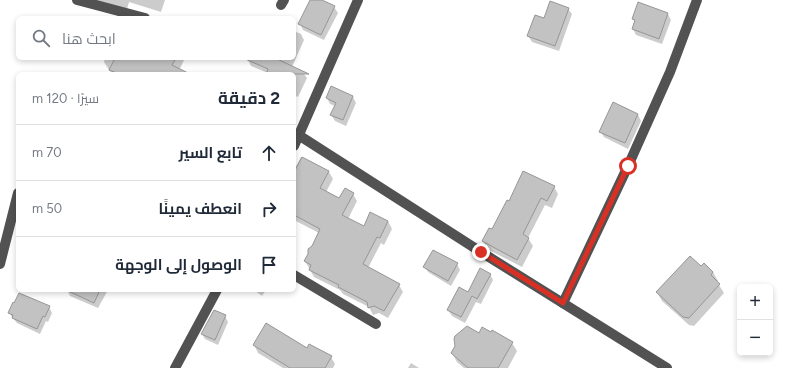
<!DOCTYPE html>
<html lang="ar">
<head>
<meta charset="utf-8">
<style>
  :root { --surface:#fff; --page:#f6f6f7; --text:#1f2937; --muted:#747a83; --line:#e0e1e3 }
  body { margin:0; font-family:Figtree,Cairo,sans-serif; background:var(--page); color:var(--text); direction:rtl }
  .controls { position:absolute; right:12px; bottom:12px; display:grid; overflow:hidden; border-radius:6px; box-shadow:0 2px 6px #0003 }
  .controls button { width:36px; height:36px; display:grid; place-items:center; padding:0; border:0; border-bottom:1px solid var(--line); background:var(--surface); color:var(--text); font:20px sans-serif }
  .stop { position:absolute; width:12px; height:12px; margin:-9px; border:3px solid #d93025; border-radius:50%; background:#fff }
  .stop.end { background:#d93025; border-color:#fff; box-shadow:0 1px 4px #0008 }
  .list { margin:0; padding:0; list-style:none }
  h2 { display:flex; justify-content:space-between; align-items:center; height:52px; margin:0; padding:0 16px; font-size:17px }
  h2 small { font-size:13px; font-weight:400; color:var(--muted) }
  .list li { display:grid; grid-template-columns:26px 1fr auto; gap:12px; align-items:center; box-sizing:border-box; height:56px; padding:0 16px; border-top:1px solid var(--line) }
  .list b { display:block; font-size:15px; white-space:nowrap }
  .list em { font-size:13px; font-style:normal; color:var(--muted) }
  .icon { flex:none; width:22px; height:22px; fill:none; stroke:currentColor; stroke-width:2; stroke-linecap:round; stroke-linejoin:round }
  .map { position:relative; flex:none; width:785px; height:368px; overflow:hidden; direction:ltr }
  .search { position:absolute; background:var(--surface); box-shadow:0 2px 6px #0003; left:16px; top:16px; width:280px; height:44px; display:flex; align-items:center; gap:10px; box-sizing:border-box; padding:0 14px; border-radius:6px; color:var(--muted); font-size:15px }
  .panel { position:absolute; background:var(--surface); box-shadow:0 2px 6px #0003; left:16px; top:72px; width:280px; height:220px; border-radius:6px; direction:rtl }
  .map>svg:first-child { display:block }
  .shadow { fill:#0003 }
  .building { fill:#c2c2c2; stroke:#969696 }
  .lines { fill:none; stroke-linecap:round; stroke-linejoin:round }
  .minor { stroke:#525252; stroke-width:10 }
  .route { stroke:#d93025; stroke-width:5 }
</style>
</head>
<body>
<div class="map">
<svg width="785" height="368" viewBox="0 0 785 368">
  <rect width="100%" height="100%" fill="#fff"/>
  <g class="shadow">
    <polygon points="87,0 165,0 161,12 129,2 126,13"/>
    <polygon points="311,0 320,0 334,7 338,13 324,40 303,30 300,24"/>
    <polygon points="568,9 572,14 559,51 532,42 528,36 544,19"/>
    <polygon points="668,14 671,20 662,44 636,35 633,29 635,22 633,19"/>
    <polygon points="294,31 301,34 304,40 292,67 303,73 307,78 298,97 294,95 294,74 267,74 268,73 251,66 248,60 249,58 294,58"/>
    <polygon points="105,58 183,58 184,60 178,73 178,74 113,74 109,70 104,62"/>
    <polygon points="332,88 353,97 356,103 346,126 335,121 331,115 335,106 330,104 327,98"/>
    <polygon points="614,104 638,115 641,121 628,149 604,137 600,131"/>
    <polygon points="301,157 329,172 333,179 326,192 340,199 353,194 357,201 348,219 364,227 388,221 392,229 384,245 381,243 368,268 399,285 403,292 388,318 379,313 373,315 369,307 343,294 340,290 314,277 305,261 319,233 294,220 294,170"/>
    <polygon points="554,187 558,194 552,208 545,205 528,238 533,246 522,267 487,249 483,241 489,229 492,230 509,202"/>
    <polygon points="457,264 460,270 451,286 428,272 425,267"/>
    <polygon points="701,267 713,272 718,281 717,282 724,293 694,326 689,325 662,301 657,292"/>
    <polygon points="490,274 493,280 481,304 476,302 465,323 452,316 448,310"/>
    <polygon points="67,290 108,290 98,308 70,296"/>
    <polygon points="254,290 266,290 262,296"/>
    <polygon points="49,307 52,313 48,322 46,321 40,334 17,323 9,313"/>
    <polygon points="225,316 228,322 218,345 205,339 202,334"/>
    <polygon points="479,334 512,343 517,351 508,368 464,368 457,362 452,353"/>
    <polygon points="254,345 307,349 331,357 335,364 333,368 283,368 258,353"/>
    <polygon points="411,363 419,368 408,368"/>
  </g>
  <g class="building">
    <polygon points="310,0 322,0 335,6 321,35 298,24"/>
    <polygon points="550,1 569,8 555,46 527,36 535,15 544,18"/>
    <polygon points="638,2 668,13 659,39 632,29 635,20 632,19"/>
    <polygon points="115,58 176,58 172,65 190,74 119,74 109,70"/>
    <polygon points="243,58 275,58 309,74 266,74 268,69"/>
    <polygon points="331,86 353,96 343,120 330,115 336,103 326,98"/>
    <polygon points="613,102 638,114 625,143 599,132"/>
    <polygon points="302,157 329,171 320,188 339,198 345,188 354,193 342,215 364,226 370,212 388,221 380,238 377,237 363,264 400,284 384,311 374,306 368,308 367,302 338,287 339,285 309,270 311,265 304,261 308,254 308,249 312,246 320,229 294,215 294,172"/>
    <polygon points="523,171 555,186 547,201 541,198 523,234 529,238 517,260 482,241 489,228 492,229 507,200 509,201"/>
    <polygon points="433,250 458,263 448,281 423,267"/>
    <polygon points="690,256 701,266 704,263 713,272 711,275 720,284 689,318 683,317 656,292"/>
    <polygon points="480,268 491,274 477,299 472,296 461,317 447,310 459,287 468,292"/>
    <polygon points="66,290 100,290 94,303"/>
    <polygon points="19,293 50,306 45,317 43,316 37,329 12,318 13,315 8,313 13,302 14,303"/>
    <polygon points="214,310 226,315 215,340 201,334"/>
    <polygon points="266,323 307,348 309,344 332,356 325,368 290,368 253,345"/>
    <polygon points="467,326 479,333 482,327 491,332 492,330 513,342 498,368 468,368 451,353 455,346 454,339 455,336"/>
  </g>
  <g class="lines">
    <g class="minor">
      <polyline points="77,0 145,18"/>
      <polyline points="281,5 284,0"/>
      <polyline points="300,136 481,252 667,368"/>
      <polyline points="294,146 358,0"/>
      <polyline points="0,264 18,193"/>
      <polyline points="294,275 376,324"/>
      <polyline points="563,303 628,166 670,72 697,0"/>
      <polyline points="175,368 217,290"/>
    </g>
  </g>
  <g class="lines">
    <polyline class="route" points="481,252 563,303 628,166"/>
  </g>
</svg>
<div class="controls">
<button>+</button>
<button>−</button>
</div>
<div class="stop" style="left:628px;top:166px"></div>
<div class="stop end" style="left:481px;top:252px"></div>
<div class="search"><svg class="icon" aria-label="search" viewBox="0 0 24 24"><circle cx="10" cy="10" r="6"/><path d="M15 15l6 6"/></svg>ابحث هنا</div>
<section class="panel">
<h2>2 دقيقة<small>سيرًا · 120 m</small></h2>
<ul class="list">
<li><svg class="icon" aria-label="ahead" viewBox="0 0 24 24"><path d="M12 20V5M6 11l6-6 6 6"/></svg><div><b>تابع السير</b></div><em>70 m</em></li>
<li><svg class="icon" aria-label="right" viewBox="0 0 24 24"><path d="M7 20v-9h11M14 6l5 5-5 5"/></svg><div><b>انعطف يمينًا</b></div><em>50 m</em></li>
<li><svg class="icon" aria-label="arrive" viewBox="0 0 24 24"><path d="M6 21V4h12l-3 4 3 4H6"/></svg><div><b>الوصول إلى الوجهة</b></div></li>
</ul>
</section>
</div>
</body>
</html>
